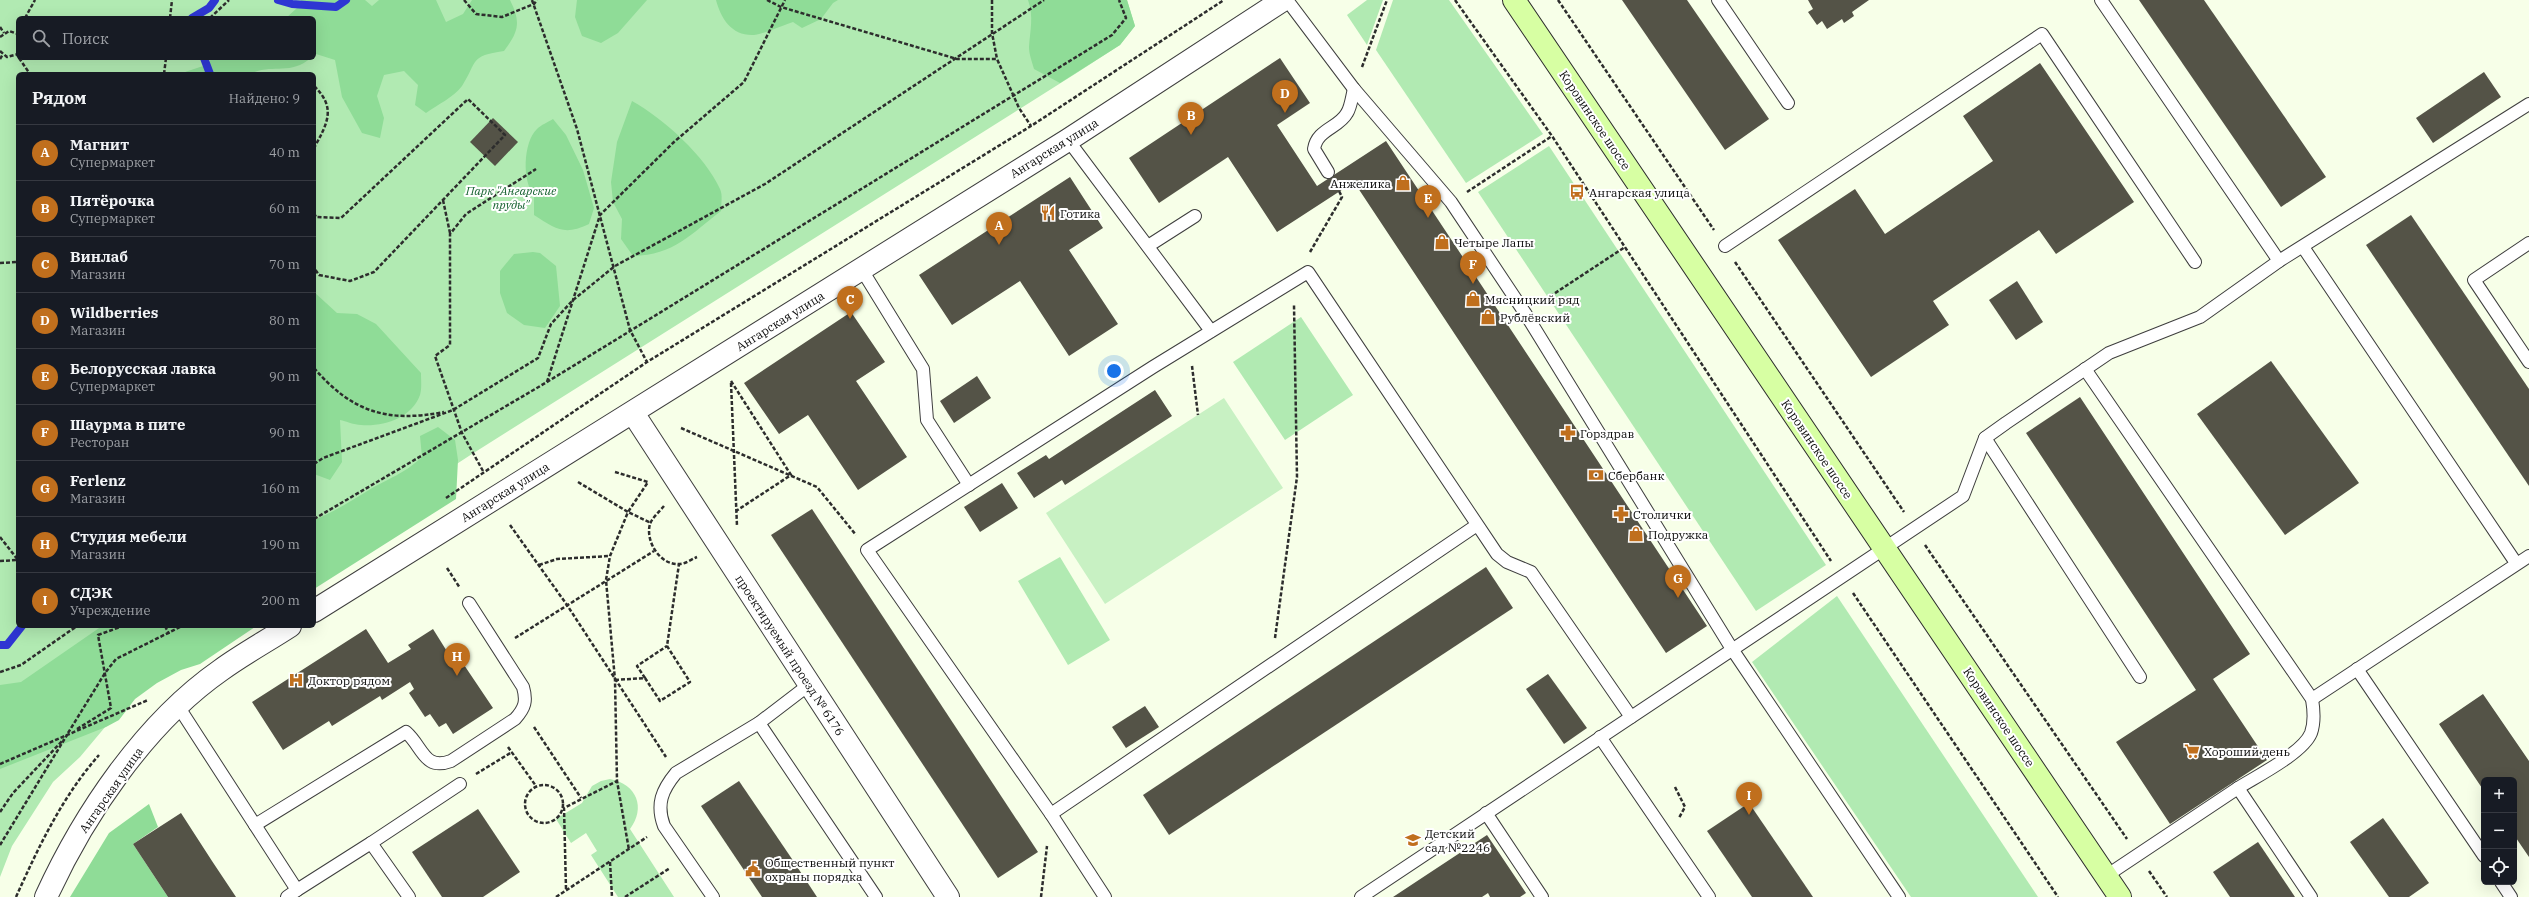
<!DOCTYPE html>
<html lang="ru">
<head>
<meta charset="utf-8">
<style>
  :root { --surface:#171b24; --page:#242831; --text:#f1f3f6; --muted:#9ea1a6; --line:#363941; --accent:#c06f1d }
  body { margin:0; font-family:"IBM Plex Serif",serif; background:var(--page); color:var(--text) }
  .controls { position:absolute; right:12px; bottom:12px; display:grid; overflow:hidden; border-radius:6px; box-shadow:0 4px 16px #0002 }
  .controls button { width:36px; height:36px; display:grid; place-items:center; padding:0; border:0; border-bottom:1px solid var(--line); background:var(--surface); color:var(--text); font:20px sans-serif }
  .you { position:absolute; left:1114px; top:371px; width:14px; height:14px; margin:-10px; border:3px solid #fff; border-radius:50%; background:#1a73e8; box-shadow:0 0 0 6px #1a73e833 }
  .badge { display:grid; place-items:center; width:26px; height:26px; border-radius:50%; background:var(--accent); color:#fff; font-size:13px; font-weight:700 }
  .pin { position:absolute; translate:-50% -33px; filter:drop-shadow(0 1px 2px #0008) }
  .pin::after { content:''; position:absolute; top:21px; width:14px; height:12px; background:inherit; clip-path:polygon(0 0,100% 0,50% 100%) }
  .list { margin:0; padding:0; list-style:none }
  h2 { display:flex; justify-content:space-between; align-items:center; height:52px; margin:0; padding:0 16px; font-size:17px }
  h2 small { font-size:13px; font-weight:400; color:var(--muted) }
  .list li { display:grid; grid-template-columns:26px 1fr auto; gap:12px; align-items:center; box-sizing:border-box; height:56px; padding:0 16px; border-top:1px solid var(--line) }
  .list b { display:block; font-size:15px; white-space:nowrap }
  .list p { margin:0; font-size:13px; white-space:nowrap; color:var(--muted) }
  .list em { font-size:13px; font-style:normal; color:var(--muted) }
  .icon { flex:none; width:22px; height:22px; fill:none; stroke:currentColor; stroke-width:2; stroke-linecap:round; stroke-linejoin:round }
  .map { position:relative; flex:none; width:2529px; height:897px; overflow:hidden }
  .search { position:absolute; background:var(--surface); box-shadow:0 4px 16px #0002; left:16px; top:16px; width:300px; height:44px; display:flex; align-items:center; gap:10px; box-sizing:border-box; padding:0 14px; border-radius:6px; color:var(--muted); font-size:15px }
  .panel { position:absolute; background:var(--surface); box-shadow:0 4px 16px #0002; left:16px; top:72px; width:300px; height:556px; border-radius:6px }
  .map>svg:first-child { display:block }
  .green { fill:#b1eab2; fill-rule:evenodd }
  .forest { fill:#8fdc97 }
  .pitch { fill:#c8f1c3 }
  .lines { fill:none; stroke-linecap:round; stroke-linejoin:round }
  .stream { stroke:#2e36d3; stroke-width:8 }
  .building { fill:#545347 }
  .service-casing { stroke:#3e3e3e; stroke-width:14 }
  .minor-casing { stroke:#3e3e3e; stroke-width:24 }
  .tertiary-casing { stroke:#3e3e3e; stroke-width:24 }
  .secondary-casing { stroke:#2d2d2d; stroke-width:24 }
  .path { stroke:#2d2d2d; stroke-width:2.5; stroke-dasharray:4 2; stroke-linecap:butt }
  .service { stroke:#fff; stroke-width:12 }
  .minor { stroke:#fff; stroke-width:22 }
  .tertiary { stroke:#fff; stroke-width:22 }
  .secondary { stroke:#d7ffa3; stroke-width:22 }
  .labels { text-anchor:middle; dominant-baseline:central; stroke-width:4; stroke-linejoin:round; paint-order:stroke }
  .street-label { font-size:12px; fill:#0b0b0b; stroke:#fff }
  .poi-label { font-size:12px; fill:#0b0b0b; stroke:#fff; text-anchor:start }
  .park-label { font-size:12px; font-style:italic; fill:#196433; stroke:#fff }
</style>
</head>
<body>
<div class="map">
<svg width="2529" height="897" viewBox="0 0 2529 897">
  <rect width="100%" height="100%" fill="#f7ffe8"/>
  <g class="green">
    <path d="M0,0H1127L1135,26L1120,45L1075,74L472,454L314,557V74H18V626H208L116,714L80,757L53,782L12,846L0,877ZM18,18H314V58H18Z"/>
    <polygon points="1367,0 1383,0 1367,45 1347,15"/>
    <polygon points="1393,0 1449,0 1543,134 1466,183 1376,50"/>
    <polygon points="1549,146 1826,565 1756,611 1478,192"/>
    <polygon points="1301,317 1353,395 1285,440 1233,362"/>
    <polygon points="1060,557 1110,640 1068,665 1018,581"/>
    <polygon points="1837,596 2038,897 1911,897 1752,662"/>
    <path d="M610,779C637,784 646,808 630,829L674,897H618L591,855L597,851L586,833L571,843L556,819L582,803L592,786L601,781Z"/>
  </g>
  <g class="forest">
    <path d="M301,0H365L372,6L379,0H436L446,22L463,14L472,0H510C521,22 519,31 504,51C469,56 478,61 462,86C454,97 437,105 426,113L415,105L418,85L404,71L384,75L377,96L384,118L380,138L362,133L342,97L335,60L316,54L314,56V18H286L297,8Z"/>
    <polygon points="577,0 647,0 618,33 601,43 582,36 575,17"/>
    <path d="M716,0H838L833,3L821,19L802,28L793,22C784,25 760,35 754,35C732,36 721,19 716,0Z"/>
    <path d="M1028,0H1127L1135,26L1120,45L1060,83L1034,69C1032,62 1029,54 1029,47C1030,31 1034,16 1028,0Z"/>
    <path d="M211,58H311C289,76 273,63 250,74H179L209,64Z"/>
    <path d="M632,101C664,119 705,156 720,189C723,195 721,204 721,211C691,234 674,255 633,256L621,239L622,219L613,202L611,182L617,142Z"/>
    <path d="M553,119L566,135L583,170L594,208L589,224C564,236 556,229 534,215V195C522,182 523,142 537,129C541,125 548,122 553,119Z"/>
    <polygon points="533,252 540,253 556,266 560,306 545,328 524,325 507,313 500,293 500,271 514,254"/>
    <path d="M314,292L337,313L357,314L376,324L421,373C421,380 422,389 420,395C412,418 383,427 361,425C354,425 346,421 340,420L342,462L330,480L314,474Z"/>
    <path d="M438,427L455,440L458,460L456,499L314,589V520C334,512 351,501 369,490C389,478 404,474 422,457L420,436Z"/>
    <polygon points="102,626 255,627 200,664 181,670 157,683 135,699 119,720 106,727 0,769 0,685 21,682"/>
    <polygon points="149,804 158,827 133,844 168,897 70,897 109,833"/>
  </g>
  <polygon class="pitch" points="1224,398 1283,488 1105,604 1046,513"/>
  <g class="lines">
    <g class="stream">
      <polyline points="278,0 292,4 336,7 346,0"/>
      <polyline points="192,18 209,8 215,0"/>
      <polyline points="204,58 210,74"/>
      <polyline points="0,645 7,645 22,626"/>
    </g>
  </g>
  <g class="building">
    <polygon points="1622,0 1687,0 1769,119 1725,150"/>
    <polygon points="1808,0 1869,0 1852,12 1854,16 1844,23 1842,19 1827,29 1822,21 1817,25 1808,12 1813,9"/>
    <polygon points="2139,0 2204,0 2326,177 2281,207"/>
    <polygon points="1280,58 1310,103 1277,125 1317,186 1386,141 1707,626 1666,653 1354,182 1277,232 1228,157 1159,203 1129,158"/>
    <polygon points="2040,63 2134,202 2056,254 2039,230 1933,301 1949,325 1871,377 1778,240 1855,189 1885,234 1993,161 1963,116"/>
    <polygon points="2484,72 2501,97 2433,143 2416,118"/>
    <polygon points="493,118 518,142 495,166 470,142"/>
    <polygon points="1070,177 1103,228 1069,250 1118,324 1069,356 1020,281 952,325 919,275"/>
    <polygon points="2411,215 2529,389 2529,486 2366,245"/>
    <polygon points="2017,281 2043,322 2016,340 1989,300"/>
    <polygon points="851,312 885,362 856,381 907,457 858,490 808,415 779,434 744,383"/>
    <polygon points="2271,361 2359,483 2285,535 2197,414"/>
    <polygon points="977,376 991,398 954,423 940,401"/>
    <polygon points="1155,390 1172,416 1065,485 1062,480 1034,498 1017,473 1046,455 1049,459"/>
    <polygon points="2080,397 2250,654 2213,679 2267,760 2170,824 2116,742 2196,690 2026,433"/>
    <polygon points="1002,483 1018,508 980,532 964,507"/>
    <polygon points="812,509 1038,852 998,878 771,535"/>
    <polygon points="1486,567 1513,608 1169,835 1143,795"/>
    <polygon points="366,629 388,663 411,649 408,645 433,629 448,653 454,650 493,708 453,734 446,723 439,727 430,714 425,717 409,693 414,689 410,682 382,700 380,696 332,726 329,721 283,750 252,702"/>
    <polygon points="1548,674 1587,728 1564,744 1526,689"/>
    <polygon points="2483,694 2529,761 2529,857 2514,835 2514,780 2484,780 2484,791 2439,724"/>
    <polygon points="1145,706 1159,727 1126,748 1112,727"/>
    <polygon points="739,781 792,859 817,897 762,897 701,806"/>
    <polygon points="1749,803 1813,897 1752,897 1707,831"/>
    <polygon points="478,809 520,872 483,897 442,897 412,852"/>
    <polygon points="181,813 212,861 236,897 168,897 133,844"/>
    <polygon points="2383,818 2429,883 2409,897 2389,897 2350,842"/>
    <polygon points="1487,835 1526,893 1520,897 1490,897 1488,893 1482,897 1393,897"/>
    <polygon points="2258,842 2295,897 2230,897 2213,872"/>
  </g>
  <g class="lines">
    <g class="service-casing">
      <g id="service">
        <polyline points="1287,0 1354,89 1451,202 1525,313 1732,649 1899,897"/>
        <polyline points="1718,0 1788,103"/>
        <polyline points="2101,0 2279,261"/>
        <polyline points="1068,140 1211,331"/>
        <path d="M1328,172L1314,149C1317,129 1339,128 1347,113C1351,107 1352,96 1354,89"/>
        <polyline points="2529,243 2474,280 2529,362"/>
        <polyline points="1148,246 1195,216"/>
        <polyline points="1725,246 2042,34 2195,262"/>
        <polyline points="2303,247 2516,563"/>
        <polyline points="862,270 923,369 927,420 969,485"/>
        <path d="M2085,369L2312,699C2314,711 2315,722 2311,733C2303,753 2257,776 2238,788"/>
        <polyline points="1985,438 2140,677"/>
        <polyline points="1477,525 1051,814 867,550 1153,367 1308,272 1497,554 1507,562 1531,572 1631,717"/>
        <polyline points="2357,669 2484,856"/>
        <polyline points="2312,699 2529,556"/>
        <path d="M178,706L255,825L406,732C423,747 424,771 451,761L515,719C525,708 527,701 523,687L469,603"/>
        <polyline points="759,723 876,897"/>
        <polyline points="1600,737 1709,897"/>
        <polyline points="1486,813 1542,897"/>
        <polyline points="1051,814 1105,897"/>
        <polyline points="255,825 297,890 371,843 409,897"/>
        <polyline points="371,843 460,784"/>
        <polyline points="2106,876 2238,788 2311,897"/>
        <polyline points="2501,882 2511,897"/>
        <polyline points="287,897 297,890"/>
        <path d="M713,897L664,826C656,804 662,790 676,773L759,723L810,684"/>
        <polyline points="1361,897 1963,496 1985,438 2006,423 2109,353 2200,317 2279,261 2529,104"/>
      </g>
    </g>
    <g class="minor-casing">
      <polyline id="minor" points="633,413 948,897"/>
    </g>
    <g class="tertiary-casing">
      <g id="tertiary">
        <polyline points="314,611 1068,140 1283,0"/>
        <path d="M46,897C84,814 145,723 221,670C243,654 267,641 290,626"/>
      </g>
    </g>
    <g class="secondary-casing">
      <polyline id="secondary" points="1514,0 2120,897"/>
    </g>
    <g class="path">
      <polyline points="464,0 476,14 502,17 534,4 537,0"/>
      <polyline points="532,0 577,129 630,330 647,362"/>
      <polyline points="767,0 781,7 957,59 997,59 1019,108 1031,126"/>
      <polyline points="992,0 992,33 997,59"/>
      <polyline points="1455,0 1552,136 1831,561"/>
      <polyline points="1558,0 1714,230"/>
      <polyline points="25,18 35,0"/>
      <polyline points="170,18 172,0"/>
      <polyline points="210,18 229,0"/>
      <polyline points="0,27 4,33"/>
      <polyline points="0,37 9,31 18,34"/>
      <polyline points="0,51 7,57 18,54"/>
      <polyline points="19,58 30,74"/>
      <polyline points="0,59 3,54"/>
      <polyline points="1362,67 1387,0"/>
      <polyline points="164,74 166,58"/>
      <path d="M314,86C337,108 327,124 314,148"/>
      <polyline points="1467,192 1552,136"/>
      <polyline points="443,200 450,233"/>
      <polyline points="314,213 316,217 341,218 468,99 505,135 374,272 350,281 319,275 314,268"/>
      <polyline points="1310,252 1342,197 1338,189"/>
      <polyline points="1735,262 1904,512"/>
      <polyline points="0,263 18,262"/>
      <polyline points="1540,303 1625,247"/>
      <polyline points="1192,366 1198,415"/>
      <path d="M314,368C352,412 387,423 444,412"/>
      <polyline points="731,381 791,475 736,511"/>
      <polyline points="547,382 600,215 674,142 744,82 785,0"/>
      <polyline points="731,383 737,526"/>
      <polyline points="681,428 817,487 856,535"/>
      <polyline points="314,464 323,458 453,410 538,358 551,324 573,300 615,266 765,184 1044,0"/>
      <polyline points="483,471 462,433 435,356 450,345 450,234 466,214 536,169"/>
      <polyline points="615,472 648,482 628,512 651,523"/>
      <polyline points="578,482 628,512 610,556 606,580 615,680 617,781 629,850"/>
      <polyline points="446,498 647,362 1031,126 1224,0"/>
      <path d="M664,506C660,511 652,518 650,524C645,541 660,566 680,564C685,564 692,559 697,557"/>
      <polyline points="314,519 547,382 1112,35 1126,18 1119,0"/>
      <polyline points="510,525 567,605 666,757"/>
      <polyline points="0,537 18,560"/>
      <polyline points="1925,545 2127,839"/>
      <polyline points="0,561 18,560"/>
      <polyline points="539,565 557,559 610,556"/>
      <polyline points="447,568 460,588"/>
      <polyline points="1853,593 2058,897"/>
      <polyline points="165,626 169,634"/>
      <polyline points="515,638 654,551"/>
      <polyline points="1275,638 1297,477 1294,305"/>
      <polyline points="0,672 21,665 77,626"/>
      <polyline points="645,678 637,666 667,646"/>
      <polyline points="615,680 645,678 660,701 690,682 667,646 679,564"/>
      <polyline points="534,727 581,798"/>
      <polyline points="77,729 111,708 98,635 123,626"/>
      <polyline points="68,733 105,673 116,659 182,626"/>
      <polyline points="508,747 536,786"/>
      <polyline points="0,764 148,700"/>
      <polyline points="476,774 512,752"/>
      <circle cx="544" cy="804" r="19"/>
      <polyline points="1675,787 1685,807 1679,818"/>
      <polyline points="0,812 13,793 64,739"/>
      <polyline points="0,845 67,735"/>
      <polyline points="610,862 612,897"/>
      <polyline points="2149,871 2167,897"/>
      <polyline points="566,889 564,808 617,781"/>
      <path d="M16,897C39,846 62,797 99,755"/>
      <polyline points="556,897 647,837"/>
      <polyline points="625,897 670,868"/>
      <polyline points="1041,897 1047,846"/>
    </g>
    <use href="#service" class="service"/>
    <use href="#minor" class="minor"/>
    <use href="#tertiary" class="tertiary"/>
    <use href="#secondary" class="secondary"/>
  </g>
  <defs>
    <g id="shop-bare" transform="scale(1.2)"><path d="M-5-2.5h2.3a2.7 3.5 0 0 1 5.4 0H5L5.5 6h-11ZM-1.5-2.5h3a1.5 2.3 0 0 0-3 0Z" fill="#c06f1d" stroke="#fff" stroke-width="2.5" paint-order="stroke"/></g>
    <g id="bus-bare" transform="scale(1.2)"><path d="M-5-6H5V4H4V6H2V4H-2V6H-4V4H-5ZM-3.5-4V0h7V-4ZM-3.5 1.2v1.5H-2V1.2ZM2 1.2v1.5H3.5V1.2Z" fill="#c06f1d" stroke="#fff" stroke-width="2.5" paint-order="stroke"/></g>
    <g id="restaurant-bare" transform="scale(1.2)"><path d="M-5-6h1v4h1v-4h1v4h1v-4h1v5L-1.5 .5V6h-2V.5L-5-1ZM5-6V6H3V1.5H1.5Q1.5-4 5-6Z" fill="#c06f1d" stroke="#fff" stroke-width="2.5" paint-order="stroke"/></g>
    <g id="pharmacy-bare" transform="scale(1.2)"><path d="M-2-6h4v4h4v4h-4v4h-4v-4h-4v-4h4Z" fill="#c06f1d" stroke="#fff" stroke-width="2.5" paint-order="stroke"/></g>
    <g id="bank-bare" transform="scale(1.2)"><path d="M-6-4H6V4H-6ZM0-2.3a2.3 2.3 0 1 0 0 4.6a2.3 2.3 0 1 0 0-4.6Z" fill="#c06f1d" stroke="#fff" stroke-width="2.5" paint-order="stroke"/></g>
    <g id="hospital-bare" transform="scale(1.2)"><path d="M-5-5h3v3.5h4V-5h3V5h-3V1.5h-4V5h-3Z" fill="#c06f1d" stroke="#fff" stroke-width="2.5" paint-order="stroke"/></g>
    <g id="supermarket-bare" transform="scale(1.2)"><path d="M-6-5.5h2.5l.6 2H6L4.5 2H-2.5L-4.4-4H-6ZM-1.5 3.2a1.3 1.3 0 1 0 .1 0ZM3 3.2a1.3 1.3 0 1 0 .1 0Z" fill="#c06f1d" stroke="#fff" stroke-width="2.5" paint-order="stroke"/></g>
    <g id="school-bare" transform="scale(1.2)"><path d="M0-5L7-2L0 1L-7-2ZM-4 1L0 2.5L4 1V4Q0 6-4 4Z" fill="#c06f1d" stroke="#fff" stroke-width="2.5" paint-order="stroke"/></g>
    <g id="civic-bare" transform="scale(1.2)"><path d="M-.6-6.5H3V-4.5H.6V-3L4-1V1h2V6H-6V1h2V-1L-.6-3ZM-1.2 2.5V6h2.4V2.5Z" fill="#c06f1d" stroke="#fff" stroke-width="2.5" paint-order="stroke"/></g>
  </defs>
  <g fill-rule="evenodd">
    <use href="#shop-bare" x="1403" y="183"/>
    <use href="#bus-bare" x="1577" y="192"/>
    <use href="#restaurant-bare" x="1048" y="213"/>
    <use href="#shop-bare" x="1442" y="242"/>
    <use href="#shop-bare" x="1473" y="299"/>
    <use href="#shop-bare" x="1488" y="317"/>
    <use href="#pharmacy-bare" x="1568" y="433"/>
    <use href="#bank-bare" x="1596" y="475"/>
    <use href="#pharmacy-bare" x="1621" y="514"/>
    <use href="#shop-bare" x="1636" y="534"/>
    <use href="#hospital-bare" x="296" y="680"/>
    <use href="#supermarket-bare" x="2192" y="751"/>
    <use href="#school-bare" x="1413" y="840"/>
    <use href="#civic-bare" x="753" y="869"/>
  </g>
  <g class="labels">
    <g class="street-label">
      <text transform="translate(1595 120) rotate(56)">Коровинское шоссе</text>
      <text transform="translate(1054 148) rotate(-32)">Ангарская улица</text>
      <text transform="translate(780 321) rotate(-32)">Ангарская улица</text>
      <text transform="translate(1817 449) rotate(56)">Коровинское шоссе</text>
      <text transform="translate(505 492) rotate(-32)">Ангарская улица</text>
      <text transform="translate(790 655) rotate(57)">проектируемый проезд № 6176</text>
      <text transform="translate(1999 717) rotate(56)">Коровинское шоссе</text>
      <text transform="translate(111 790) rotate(-55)">Ангарская улица</text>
    </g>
    <g class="poi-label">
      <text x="1391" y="183" text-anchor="end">Анжелика</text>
      <text x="1589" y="192">Ангарская улица</text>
      <text x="1060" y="213">Готика</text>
      <text x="1454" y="242">Четыре Лапы</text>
      <text x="1485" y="299">Мясницкий ряд</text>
      <text x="1500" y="317">Рублёвский</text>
      <text x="1580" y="433">Горздрав</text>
      <text x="1608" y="475">Сбербанк</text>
      <text x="1633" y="514">Столички</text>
      <text x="1648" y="534">Подружка</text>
      <text x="308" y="680">Доктор рядом</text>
      <text x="2204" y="751">Хороший день</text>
      <text x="1425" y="833">Детский<tspan x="1425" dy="14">сад №2246</tspan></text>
      <text x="765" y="862">Общественный пункт<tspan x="765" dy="14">охраны порядка</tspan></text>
    </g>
    <g class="park-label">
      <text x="511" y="190">Парк "Ангарские<tspan x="511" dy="14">пруды"</tspan></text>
    </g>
  </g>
</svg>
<div class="controls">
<button>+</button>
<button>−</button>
<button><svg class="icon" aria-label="locate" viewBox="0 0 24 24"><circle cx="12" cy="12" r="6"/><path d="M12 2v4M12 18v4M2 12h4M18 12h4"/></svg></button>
</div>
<div class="you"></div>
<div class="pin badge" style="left:999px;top:245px">A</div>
<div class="pin badge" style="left:1191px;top:135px">B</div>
<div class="pin badge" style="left:850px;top:319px">C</div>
<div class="pin badge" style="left:1285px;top:113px">D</div>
<div class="pin badge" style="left:1428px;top:218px">E</div>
<div class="pin badge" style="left:1473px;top:284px">F</div>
<div class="pin badge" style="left:1678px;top:598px">G</div>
<div class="pin badge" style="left:457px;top:676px">H</div>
<div class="pin badge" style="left:1749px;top:815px">I</div>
<div class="search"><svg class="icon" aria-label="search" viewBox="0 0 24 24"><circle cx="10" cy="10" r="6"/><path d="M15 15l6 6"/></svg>Поиск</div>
<section class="panel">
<h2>Рядом<small>Найдено: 9</small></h2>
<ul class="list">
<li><span class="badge">A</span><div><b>Магнит</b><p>Супермаркет</p></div><em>40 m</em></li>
<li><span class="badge">B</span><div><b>Пятёрочка</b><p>Супермаркет</p></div><em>60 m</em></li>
<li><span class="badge">C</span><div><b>Винлаб</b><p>Магазин</p></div><em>70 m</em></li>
<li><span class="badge">D</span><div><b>Wildberries</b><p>Магазин</p></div><em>80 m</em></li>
<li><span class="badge">E</span><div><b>Белорусская лавка</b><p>Супермаркет</p></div><em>90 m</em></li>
<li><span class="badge">F</span><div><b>Шаурма в пите</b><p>Ресторан</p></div><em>90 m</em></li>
<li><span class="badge">G</span><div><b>Ferlenz</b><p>Магазин</p></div><em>160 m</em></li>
<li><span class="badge">H</span><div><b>Студия мебели</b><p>Магазин</p></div><em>190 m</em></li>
<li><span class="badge">I</span><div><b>СДЭК</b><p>Учреждение</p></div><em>200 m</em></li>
</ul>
</section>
</div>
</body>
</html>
